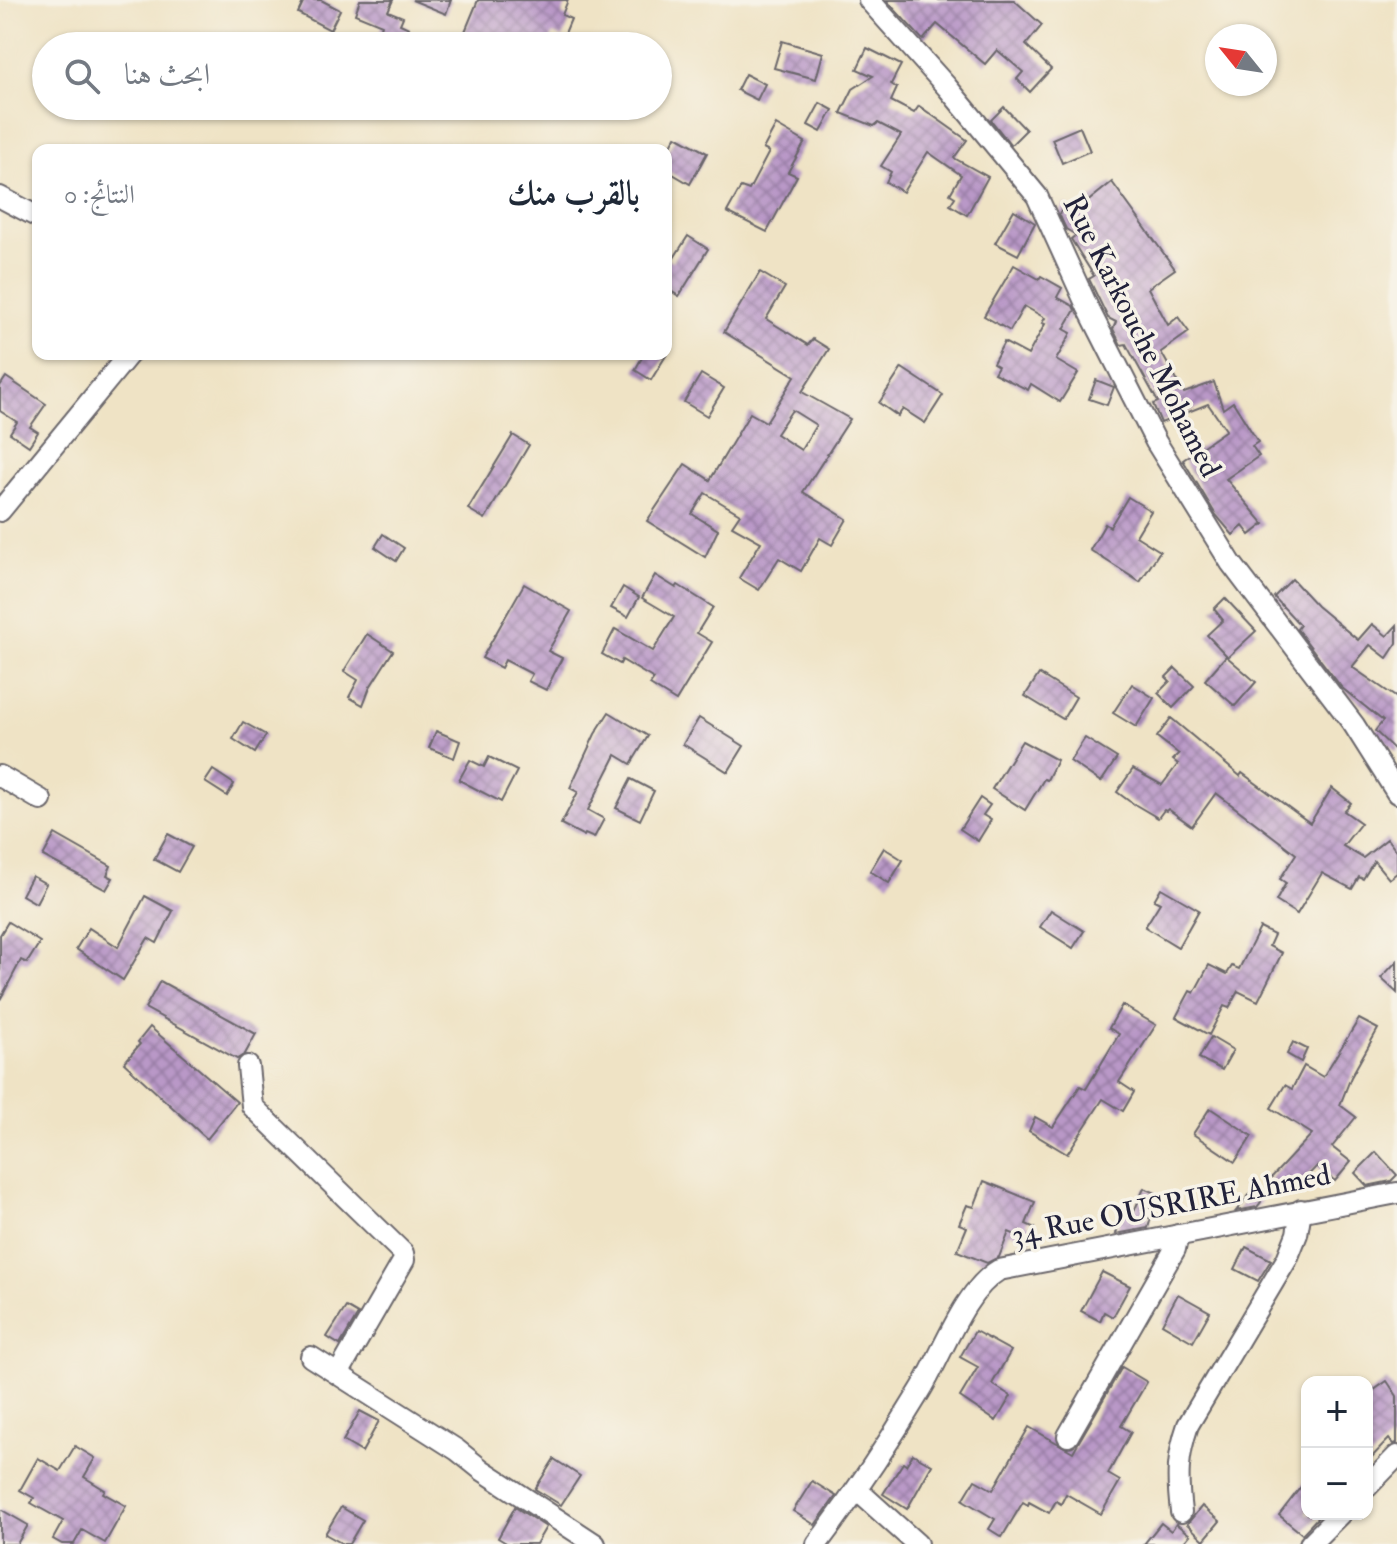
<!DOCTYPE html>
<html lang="ar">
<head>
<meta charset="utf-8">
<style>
  :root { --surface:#fff; --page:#f2f2f3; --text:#1f2937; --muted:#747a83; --line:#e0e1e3 }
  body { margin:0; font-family:"IM FELL Double Pica",Amiri,serif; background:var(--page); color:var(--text); direction:rtl }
  .controls { position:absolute; right:24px; bottom:24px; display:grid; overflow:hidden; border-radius:16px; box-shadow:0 2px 6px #0004 }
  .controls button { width:72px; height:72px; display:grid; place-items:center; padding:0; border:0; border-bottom:2px solid var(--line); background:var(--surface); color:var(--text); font:40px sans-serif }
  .compass { position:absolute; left:1205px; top:24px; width:72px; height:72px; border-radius:50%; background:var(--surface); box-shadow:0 2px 6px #0004; rotate:300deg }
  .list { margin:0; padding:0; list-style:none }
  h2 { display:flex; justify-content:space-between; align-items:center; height:104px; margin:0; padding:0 32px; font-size:34px }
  h2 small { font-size:26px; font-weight:400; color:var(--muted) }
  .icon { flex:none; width:44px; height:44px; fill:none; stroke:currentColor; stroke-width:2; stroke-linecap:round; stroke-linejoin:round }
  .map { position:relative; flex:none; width:1397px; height:1544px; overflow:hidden; direction:ltr }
  .search { position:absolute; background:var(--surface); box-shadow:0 2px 6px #0004; left:32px; top:32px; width:640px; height:88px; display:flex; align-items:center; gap:20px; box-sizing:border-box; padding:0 28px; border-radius:44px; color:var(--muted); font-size:30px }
  .panel { position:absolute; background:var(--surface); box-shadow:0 2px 6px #0004; left:32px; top:144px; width:640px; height:216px; border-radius:16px; direction:rtl }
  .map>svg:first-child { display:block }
  .building { fill:url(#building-cross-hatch); fill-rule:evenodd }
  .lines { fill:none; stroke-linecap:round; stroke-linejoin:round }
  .minor-casing { stroke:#6a666b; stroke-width:24 }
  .minor { stroke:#fff; stroke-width:20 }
  .labels { text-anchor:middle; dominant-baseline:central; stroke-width:7; stroke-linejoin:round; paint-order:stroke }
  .street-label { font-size:30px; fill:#22223b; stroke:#f7f3e8 }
</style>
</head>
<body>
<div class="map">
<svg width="1397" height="1544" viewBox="0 0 1397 1544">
  <defs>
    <pattern id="building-cross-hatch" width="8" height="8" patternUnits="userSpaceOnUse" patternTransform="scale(2)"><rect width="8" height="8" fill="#b998c7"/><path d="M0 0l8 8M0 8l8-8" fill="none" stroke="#967ca3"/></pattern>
  </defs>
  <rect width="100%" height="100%" fill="#f7f3e8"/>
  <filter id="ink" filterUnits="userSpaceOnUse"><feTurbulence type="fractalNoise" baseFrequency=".0125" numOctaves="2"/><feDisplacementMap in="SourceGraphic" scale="16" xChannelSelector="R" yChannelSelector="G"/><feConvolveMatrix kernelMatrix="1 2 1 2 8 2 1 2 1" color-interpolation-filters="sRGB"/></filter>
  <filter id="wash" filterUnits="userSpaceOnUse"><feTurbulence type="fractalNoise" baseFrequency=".006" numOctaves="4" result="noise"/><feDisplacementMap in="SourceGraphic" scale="32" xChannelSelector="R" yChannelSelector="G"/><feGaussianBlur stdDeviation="1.8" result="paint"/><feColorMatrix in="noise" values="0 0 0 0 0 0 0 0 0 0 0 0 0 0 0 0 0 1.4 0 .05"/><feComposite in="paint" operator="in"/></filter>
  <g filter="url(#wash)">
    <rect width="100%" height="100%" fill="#efe3c5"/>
    <g id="blocks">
      <g class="building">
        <polygon points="304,0 321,0 340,10 330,30 298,13"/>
        <polygon points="360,0 393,0 388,11 403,17 400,24 409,28 402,46 378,36 382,25 355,14"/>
        <polygon points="412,0 451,0 446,14"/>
        <polygon points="478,0 568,0 562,15 571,19 563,38 553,34 548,46 540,46 512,35 508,46 459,46"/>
        <polygon points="886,0 1014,0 1042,25 1026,45 1051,69 1030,92 1017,79 1023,72 997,50 985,64 937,24 923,40"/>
        <polygon points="782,41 823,53 816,79 774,68"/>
        <polygon points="867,48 901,65 891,84 897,88 891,101 914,113 919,106 967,140 954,158 988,177 967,215 950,205 955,197 950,194 961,175 928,152 903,192 886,182 891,172 881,166 901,135 878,123 874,126 841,113 853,89 873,76 857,69"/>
        <polygon points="745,74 765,84 757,100 737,90"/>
        <polygon points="820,103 833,110 821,132 808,125"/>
        <polygon points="1004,107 1026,130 1011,145 991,120"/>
        <polygon points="776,125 805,142 788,172 797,176 767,232 727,212 741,187 749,190 769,152 763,149"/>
        <polygon points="1080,127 1090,151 1062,163 1052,139"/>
        <polygon points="676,136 707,153 690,184 666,170 666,155"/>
        <polygon points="1112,182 1175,269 1148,288 1168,325 1178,317 1189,332 1161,352 1184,393 1214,382 1223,409 1233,402 1258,442 1252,446 1259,456 1226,479 1264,524 1250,535 1243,526 1233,535 1216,515 1183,460 1226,430 1208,404 1161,423 1153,404 1158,402 1126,344 1121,345 1113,329 1116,322 1108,318 1089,279 1094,276 1071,239 1076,235 1066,229 1059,214 1065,204 1076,211"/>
        <polygon points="1014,210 1035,223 1018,255 995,243"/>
        <polygon points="688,236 708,249 679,296 666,288 666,258 672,261"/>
        <polygon points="1014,265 1039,279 1041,276 1062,288 1057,297 1073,306 1075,310 1064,329 1071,333 1056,360 1078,373 1060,402 1031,384 1028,390 994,373 998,366 993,363 1004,342 1028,355 1045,324 1042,323 1045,318 1024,306 1010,331 984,316"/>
        <path d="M760,272L785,287L766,319L808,345L813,339L829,349L802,392L850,419L803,492L847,519L832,545L820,538L801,571L779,558L759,590L739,578L761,542L732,526L740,514L705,493L692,514L718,530L705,557L647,521L685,464L710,480L750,413L766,422L795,376L724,332ZM792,410L816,425L801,450L776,434Z"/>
        <polygon points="644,354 667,354 651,380 635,370"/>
        <polygon points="902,368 943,395 925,423 903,409 898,416 879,403"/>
        <polygon points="701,374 724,388 707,416 684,402"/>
        <polygon points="6,377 46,404 30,427 38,432 29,446 10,433 17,422 0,411 0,386"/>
        <polygon points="1096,380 1114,387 1107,405 1089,399"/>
        <polygon points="513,435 529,445 485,519 468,509"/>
        <polygon points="1128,497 1151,511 1136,536 1160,551 1140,582 1090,550 1105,524 1110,527"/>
        <polygon points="383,534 404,548 396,561 375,547"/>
        <polygon points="655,575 676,588 678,585 713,607 697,633 712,642 676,701 650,685 654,679 622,660 620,664 602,654 615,629 653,651 674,617 642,598"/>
        <polygon points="1292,579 1317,606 1358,640 1372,624 1387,636 1397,625 1397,643 1387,658 1370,645 1352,667 1397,698 1397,752 1375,731 1383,721 1342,688 1297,629 1300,625 1274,597"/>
        <polygon points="524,584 571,611 548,651 562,658 546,690 528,681 532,674 505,660 501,668 482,658"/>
        <polygon points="623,587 639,597 628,617 611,608"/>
        <polygon points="1225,598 1256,631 1228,657 1207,635 1223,620 1214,609"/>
        <polygon points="367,634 393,651 370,687 363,705 349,697 358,680 344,671"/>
        <polygon points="1226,656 1256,682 1235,706 1205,680"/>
        <polygon points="1175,668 1194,686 1173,708 1158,693 1170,681 1166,677"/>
        <polygon points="1039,674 1076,697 1063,719 1025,696"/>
        <polygon points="1132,684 1154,698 1136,727 1113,713"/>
        <polygon points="609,712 648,736 631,764 616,755 588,810 604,819 594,838 585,834 584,836 561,824 578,792 570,788 595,734"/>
        <polygon points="699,718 744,746 728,772 683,744"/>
        <polygon points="1171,718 1240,776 1242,773 1310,823 1332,788 1351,803 1344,811 1361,823 1343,846 1363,858 1387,839 1397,852 1397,873 1389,879 1374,861 1363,879 1359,877 1352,889 1322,873 1297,914 1276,901 1286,883 1280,879 1296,854 1216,793 1192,826 1168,809 1166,811 1164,810 1158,818 1129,801 1117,792 1133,769 1162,785 1178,764 1173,760 1179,754 1157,737"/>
        <polygon points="243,722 266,735 255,753 233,739"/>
        <polygon points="436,731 460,741 454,758 429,748"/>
        <polygon points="1085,738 1117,758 1101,782 1070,761"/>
        <polygon points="1022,741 1057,760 1047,780 1044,779 1025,810 992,789"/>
        <polygon points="489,757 517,771 501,802 459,780 470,760 484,767"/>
        <polygon points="213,770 234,784 227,796 205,782"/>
        <polygon points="631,779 654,791 640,820 616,808"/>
        <polygon points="980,798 990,805 983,815 991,820 978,841 960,829"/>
        <polygon points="55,834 111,866 107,875 113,878 106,890 43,856"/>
        <polygon points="168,834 192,847 178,872 154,859"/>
        <polygon points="884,848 903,860 889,883 870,871"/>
        <polygon points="32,876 46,884 36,903 22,895"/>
        <polygon points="1161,888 1199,910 1178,947 1145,927 1160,903 1154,900"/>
        <polygon points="145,896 173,911 157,943 148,938 123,980 76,949 89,928 118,947"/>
        <polygon points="1051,910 1084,931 1073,948 1040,927"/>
        <polygon points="8,922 40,942 27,963 21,960 0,1000 0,935"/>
        <polygon points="1260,928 1274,935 1269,946 1282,953 1258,1001 1238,991 1229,1008 1224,1006 1209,1035 1176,1017 1190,991 1194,993 1209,965 1227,974 1232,966 1239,969"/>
        <polygon points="1397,961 1397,993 1381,978"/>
        <polygon points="160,981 256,1034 245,1054 237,1059 145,1008"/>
        <polygon points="1122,1005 1156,1025 1119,1082 1134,1092 1123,1111 1103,1099 1067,1154 1029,1131 1035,1117 1053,1127 1080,1086 1086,1089 1119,1034 1109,1028"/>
        <polygon points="1359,1019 1378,1029 1351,1077 1340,1105 1356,1117 1332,1147 1351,1162 1335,1181 1317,1166 1294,1190 1287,1184 1282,1190 1270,1179 1312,1134 1271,1108 1285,1085 1292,1089 1304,1066 1323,1077"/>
        <polygon points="150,1027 237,1102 207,1139 124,1063 140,1044 138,1042"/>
        <polygon points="1211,1037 1233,1050 1222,1070 1199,1058"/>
        <polygon points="1293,1042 1307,1049 1301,1062 1287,1054"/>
        <polygon points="1210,1108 1252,1136 1235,1162 1193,1134"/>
        <polygon points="1376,1152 1397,1175 1391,1181 1367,1186 1355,1173"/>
        <polygon points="984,1181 1035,1202 1026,1224 1035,1228 1030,1241 1009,1232 999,1257 987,1263 957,1251 967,1227 959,1224 967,1205 974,1207"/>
        <polygon points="1144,1188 1156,1193 1146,1217 1151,1218 1148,1228 1116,1234 1122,1211 1133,1214"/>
        <polygon points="1251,1193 1261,1202 1257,1207 1236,1211"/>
        <polygon points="1246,1247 1271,1260 1258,1281 1235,1269"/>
        <polygon points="1102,1272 1130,1286 1113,1317 1104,1312 1100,1321 1081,1311"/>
        <polygon points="1178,1294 1210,1312 1193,1342 1162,1324"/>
        <polygon points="346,1307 358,1314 340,1345 327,1337"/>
        <polygon points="975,1331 1011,1351 992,1384 1011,1396 996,1421 960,1397 978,1367 960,1357"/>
        <polygon points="1122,1367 1147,1382 1121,1426 1131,1432 1108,1474 1120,1481 1101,1514 1066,1494 1061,1504 1056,1501 1049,1513 1029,1502 1028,1505 1023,1502 1002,1537 989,1529 995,1519 963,1500 975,1480 993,1490 1029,1427 1073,1452"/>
        <polygon points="1387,1381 1397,1396 1397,1443 1393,1444 1389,1439 1367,1462 1367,1395"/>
        <polygon points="360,1411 379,1421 362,1452 343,1441"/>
        <polygon points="75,1446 95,1458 84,1477 105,1490 103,1493 126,1506 105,1543 82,1530 74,1544 62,1544 53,1539 63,1521 31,1503 34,1498 20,1490 38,1458 60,1471"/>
        <polygon points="913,1454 932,1465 907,1509 883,1494 903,1463 906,1465"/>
        <polygon points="554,1459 580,1476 561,1505 535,1489"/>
        <polygon points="1307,1479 1307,1514 1321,1514 1302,1534 1279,1515"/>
        <polygon points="812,1481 836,1496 815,1525 793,1511"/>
        <polygon points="1202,1506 1220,1521 1204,1540 1187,1524"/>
        <polygon points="341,1507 363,1520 349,1544 343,1544 325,1534"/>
        <polygon points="515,1507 546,1527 536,1544 508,1544 498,1538"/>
        <polygon points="0,1509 28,1525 17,1544 0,1544"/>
        <polygon points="1161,1523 1171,1531 1176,1524 1190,1535 1184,1542 1186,1544 1144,1544"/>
      </g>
    </g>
  </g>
  <g filter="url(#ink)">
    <use href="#blocks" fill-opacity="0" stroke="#6a666b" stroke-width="2"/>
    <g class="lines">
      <g class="minor-casing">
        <g id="minor">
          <polyline points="869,0 947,87 1037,196 1088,308 1156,442 1231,563 1354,725 1397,793"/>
          <polyline points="0,197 38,217"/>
          <polyline points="0,511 129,354"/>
          <polyline points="0,776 41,800"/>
          <polyline points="248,1066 252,1106 403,1253 404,1260 338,1374"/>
          <polyline points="311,1357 457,1450 482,1470 595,1544"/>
          <polyline points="1068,1436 1175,1249 1178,1235"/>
          <polyline points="1367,1487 1397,1456"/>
          <polyline points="857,1490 917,1544"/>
          <path d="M1181,1512C1177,1478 1177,1457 1188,1425L1287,1259L1297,1234L1301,1210"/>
          <path d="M817,1544C854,1495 888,1444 920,1391C942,1356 963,1291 999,1270L1397,1193"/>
          <polyline points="1310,1544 1340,1514"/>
        </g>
      </g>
      <use href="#minor" class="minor"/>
    </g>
  </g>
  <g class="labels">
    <g class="street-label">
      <text transform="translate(1142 336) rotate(63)">Rue Karkouche Mohamed</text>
      <text transform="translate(1171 1205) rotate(-11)">34 Rue OUSRIRE Ahmed</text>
    </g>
  </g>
</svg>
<div class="controls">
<button>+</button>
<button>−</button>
</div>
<svg class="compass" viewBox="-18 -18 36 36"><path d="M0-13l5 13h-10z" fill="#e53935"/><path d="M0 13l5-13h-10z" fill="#747a83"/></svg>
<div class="search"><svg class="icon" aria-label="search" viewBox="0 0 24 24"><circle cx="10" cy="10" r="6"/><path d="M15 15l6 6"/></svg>ابحث هنا</div>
<section class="panel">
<h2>بالقرب منك<small>النتائج: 0</small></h2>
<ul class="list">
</ul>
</section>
</div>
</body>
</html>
